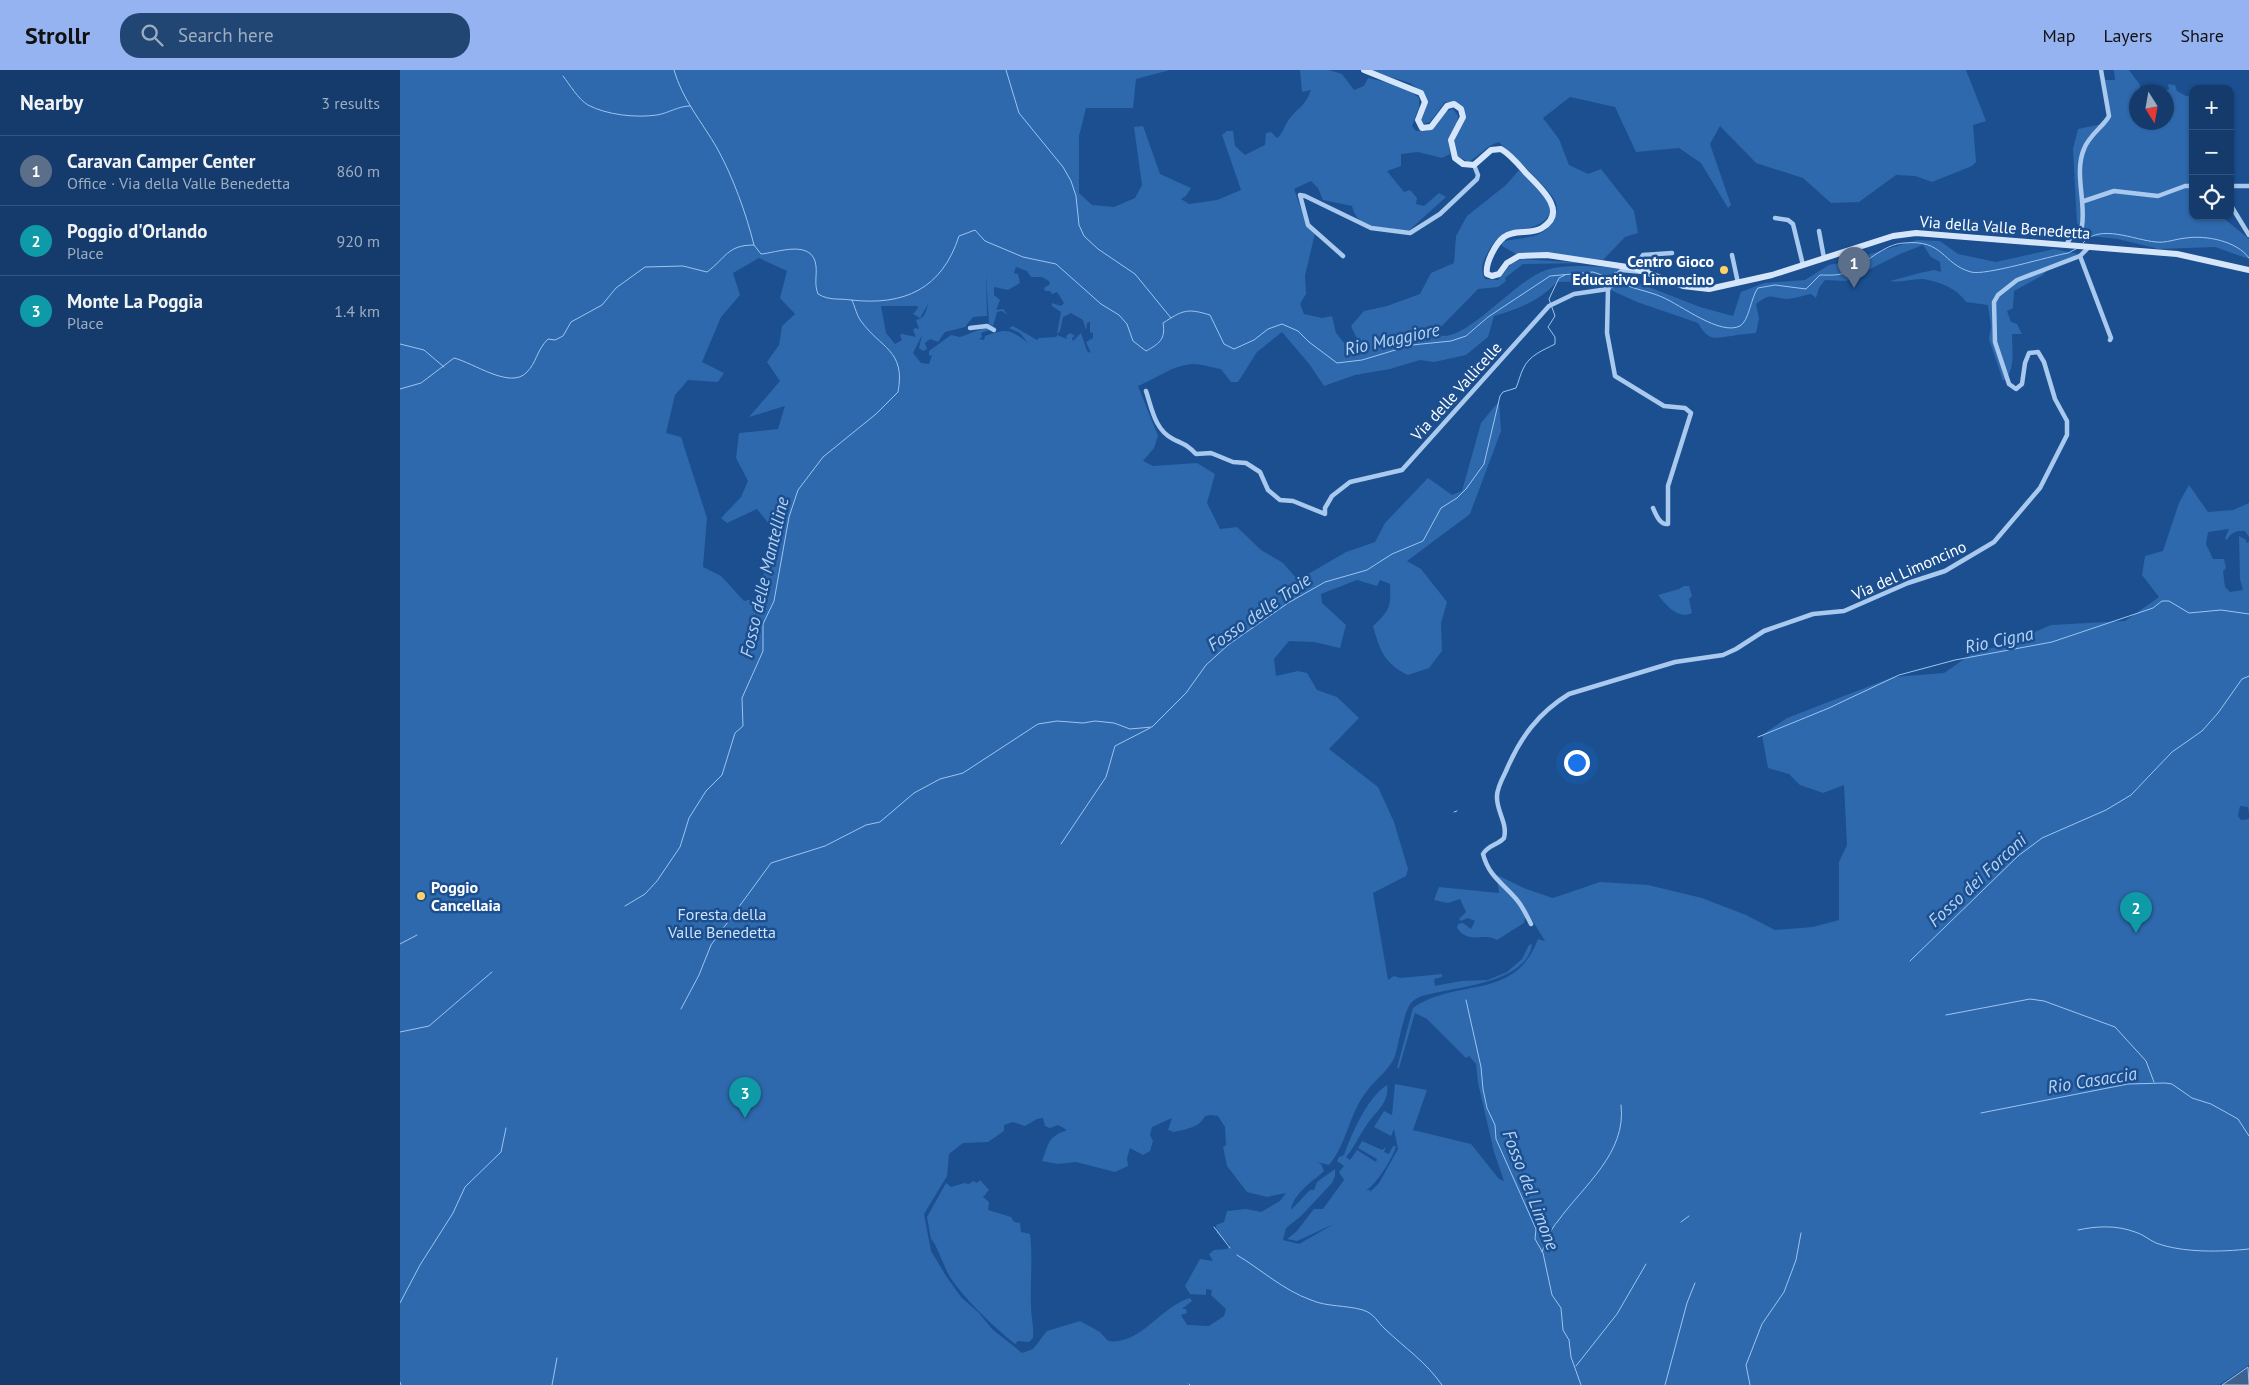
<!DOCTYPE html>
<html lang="en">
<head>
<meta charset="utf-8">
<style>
  :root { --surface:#143b6b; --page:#214673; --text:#f1f3f6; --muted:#9dadc1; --line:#33557e; --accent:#95b2f1 }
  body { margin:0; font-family:"PT Sans",sans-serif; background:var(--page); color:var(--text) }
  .controls { position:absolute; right:15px; top:15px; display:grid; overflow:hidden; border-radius:10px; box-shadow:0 1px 4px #0004 }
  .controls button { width:45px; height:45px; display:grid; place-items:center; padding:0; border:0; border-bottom:1px solid var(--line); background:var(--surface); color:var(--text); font:25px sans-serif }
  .compass { position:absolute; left:1729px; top:15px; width:45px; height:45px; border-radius:50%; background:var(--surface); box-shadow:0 1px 4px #0004; rotate:169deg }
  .you { position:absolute; left:1176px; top:692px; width:18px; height:18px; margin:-12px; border:4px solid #fff; border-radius:50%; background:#1a73e8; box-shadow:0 0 0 8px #1a73e833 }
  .badge { display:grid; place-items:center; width:32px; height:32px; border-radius:50%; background:var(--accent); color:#fff; font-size:16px; font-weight:700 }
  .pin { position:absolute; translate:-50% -41px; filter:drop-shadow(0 1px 2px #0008) }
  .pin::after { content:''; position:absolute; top:26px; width:18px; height:15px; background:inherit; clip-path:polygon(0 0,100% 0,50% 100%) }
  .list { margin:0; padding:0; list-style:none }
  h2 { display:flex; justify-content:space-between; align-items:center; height:65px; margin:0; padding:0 20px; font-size:21px }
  h2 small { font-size:16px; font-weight:400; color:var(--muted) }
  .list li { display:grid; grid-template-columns:32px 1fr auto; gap:15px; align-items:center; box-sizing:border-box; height:70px; padding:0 20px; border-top:1px solid var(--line) }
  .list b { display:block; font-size:19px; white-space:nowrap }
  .list p { margin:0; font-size:16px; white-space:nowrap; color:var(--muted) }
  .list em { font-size:16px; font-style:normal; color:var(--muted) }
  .icon { flex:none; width:28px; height:28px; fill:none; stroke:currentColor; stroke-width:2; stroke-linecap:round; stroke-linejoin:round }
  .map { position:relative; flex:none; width:1849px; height:1315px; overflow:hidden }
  header { display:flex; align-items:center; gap:30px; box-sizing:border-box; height:70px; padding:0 25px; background:var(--accent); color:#111 }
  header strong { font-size:24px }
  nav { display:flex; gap:28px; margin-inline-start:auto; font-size:18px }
  .search { width:350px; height:45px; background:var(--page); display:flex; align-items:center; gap:12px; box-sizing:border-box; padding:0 18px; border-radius:20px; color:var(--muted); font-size:19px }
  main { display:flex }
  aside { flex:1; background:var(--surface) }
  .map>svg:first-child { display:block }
  .green { fill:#2e69ad; fill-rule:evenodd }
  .water { fill:#3c6290; stroke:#9cc4f0 }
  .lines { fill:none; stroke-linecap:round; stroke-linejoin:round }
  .stream { stroke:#9cc4f0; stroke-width:1 }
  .street { stroke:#a9c9ee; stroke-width:4.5 }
  .secondary { stroke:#d6e6fa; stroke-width:6 }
  .street-bridge { stroke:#a9c9ee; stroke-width:4.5 }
  .poi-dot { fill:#ffd166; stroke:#1b4f8f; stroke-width:2 }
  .labels { text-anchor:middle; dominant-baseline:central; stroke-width:5; stroke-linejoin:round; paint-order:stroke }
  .street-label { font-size:16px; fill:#fff; stroke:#1b4f8f }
  .poi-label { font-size:16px; font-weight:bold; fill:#fff; stroke:#1b4f8f; text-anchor:end }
  .park-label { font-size:16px; fill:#cfe3fa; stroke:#1b4f8f }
  .water-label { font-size:18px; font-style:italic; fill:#b5d3f5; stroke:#1b4f8f }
</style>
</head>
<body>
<header>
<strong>Strollr</strong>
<div class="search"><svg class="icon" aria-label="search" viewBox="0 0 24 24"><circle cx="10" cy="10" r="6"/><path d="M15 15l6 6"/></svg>Search here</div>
<nav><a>Map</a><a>Layers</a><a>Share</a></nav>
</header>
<main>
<aside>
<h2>Nearby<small>3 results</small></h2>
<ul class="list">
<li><span class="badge" style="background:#5c6f8a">1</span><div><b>Caravan Camper Center</b><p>Office · Via della Valle Benedetta</p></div><em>860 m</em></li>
<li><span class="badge" style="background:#0f9aa8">2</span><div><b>Poggio d'Orlando</b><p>Place</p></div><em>920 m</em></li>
<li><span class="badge" style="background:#0f9aa8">3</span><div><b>Monte La Poggia</b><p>Place</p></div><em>1.4 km</em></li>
</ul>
</aside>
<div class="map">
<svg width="1849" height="1315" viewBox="0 0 1849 1315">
  <rect width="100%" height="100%" fill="#1b4f8f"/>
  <g class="green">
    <path d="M0,0H770L736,9L733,38H686L679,66V123L692,135L714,137L735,128L742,115L734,57L743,56L760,104L791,118L786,126L781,129L789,134L817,130L841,120L822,65L827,61H833L835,76L845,85L865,75L866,63L871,62L877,68C884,63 884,55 890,48C900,36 904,38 911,20L902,22L900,0H929L942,4L954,20L964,16L968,8C985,12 1006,15 1019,28V37L1012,56L1016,61H1028L1044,42L1053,39L1058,46L1057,53L1048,69L1050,84L1042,88L1018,82L1001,84V96L987,101L1004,122L1010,120L1017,128L1016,134L1024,136L1039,123L1046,127L1005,164C984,160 958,161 952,136L923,130L918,118L911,111L894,119L906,153L915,163L905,206L906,224L900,234L904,244L922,248L932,246L936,263L945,274L958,271L951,256L964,241L987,236L1020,224L1031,203L1054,193L1056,166L1067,146L1106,115L1119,100C1127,108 1140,118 1146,128C1163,158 1117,159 1101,166C1095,169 1090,178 1087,184C1082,193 1080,200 1085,209L1098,210L1112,193L1122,189L1185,193L1123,194L1105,208L1106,211L1098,217L1078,219L1038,260L1042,266C1071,267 1114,211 1146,200C1169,193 1197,197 1220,198L1223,207L1300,237L1333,246L1341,222L1364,213L1405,210L1429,195L1444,192L1517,170L1540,171L1558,184L1596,192L1654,179L1679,184L1651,196L1643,205L1614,221L1613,238L1607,241L1611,252L1617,254L1622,264H1612C1612,279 1616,302 1603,311L1589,269L1591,256L1588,235L1566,232C1558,219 1537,210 1521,209C1511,209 1500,213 1490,211L1520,203L1534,200L1541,202L1540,192L1531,187L1523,175L1500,184L1446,211L1425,210L1419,218L1416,228L1411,224C1404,225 1394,229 1387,229C1371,228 1372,222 1356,234L1359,248L1356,263C1348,264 1340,264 1332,266C1314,268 1309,272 1298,253L1237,232L1191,211L1157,212C1139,231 1119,239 1094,246L1088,267L1066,285L1034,292L1020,290L990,299L955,305L924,316L910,295L882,262L857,282L838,312H831L821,299C813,298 802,294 794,294C774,294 756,309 738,316L758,366L754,378L743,391L753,396L797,393L815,404L807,433L820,459L837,457L861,480L883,493L898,510L946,482L975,472L985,453L1028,408L1052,425L1062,421L1081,353L1099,331L1101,361L1070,444L1007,491L1021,499L1047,532L1041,553L1042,581L1029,598L1008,605C984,593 980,581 973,556C990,540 991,537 990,514L980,510L977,516L957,510L921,524L922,533L946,555L940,578L914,572L889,571L874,589L876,606L898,601L907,603L917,620L937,627L959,648L929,679L978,717L994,752L1008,799L1006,806L973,823L988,910L994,906L1000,908L1042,904V907L1034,909L1035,916L1061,911L1088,910L1107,902L1122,889L1129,875L1132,874C1129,908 1070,916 1044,921C1033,924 1020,924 1012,932C1004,939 999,973 995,986C990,999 975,1010 967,1021C949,1043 947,1074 929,1095L917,1092L921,1094L924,1101C913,1111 893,1124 891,1140L910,1120H914L917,1112L935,1099V1106L932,1113L901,1146L886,1158L883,1170L899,1174L934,1154L897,1171L887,1169L896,1162L914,1139H923L944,1110L939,1102L944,1096L937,1091L939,1087L944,1085C952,1063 967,1028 987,1015C990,1033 975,1042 966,1056C959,1066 954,1078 946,1087L950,1090L957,1080L976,1092L977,1089L958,1078L962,1071L982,1080L986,1077L984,1082L989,1084L993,1076H996C994,1086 975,1117 966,1120H970V1122L979,1113L998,1079L994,1059L991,1066L974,1057L984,1041L992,1045L995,1014L1027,1020L1013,1060L1071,1074L1099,1109L1104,1111L1094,1082L1078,1013L1076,994L1069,986L1066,988L1027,949L1015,943L999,998H997L1013,938C1056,907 1115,932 1138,869L1145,871L1126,840L1124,853L1097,870C1083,862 1069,875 1057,858L1058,854L1063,853L1071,859L1075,851L1068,848L1061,851L1059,849L1066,842L1060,829L1048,833L1034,830L1039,817L1099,823L1097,805L1126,819L1153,828L1200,812L1248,815L1302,828L1346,845L1375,860L1413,857L1439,850V792L1447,775L1444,715L1423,723L1400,715L1389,704L1368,698L1362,665L1387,648L1493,607L1544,603L1573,583L1610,573L1651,555L1725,551L1759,527L1742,505L1745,486L1763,481L1779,433L1789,415L1808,442L1833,440L1849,433V467L1845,461C1838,460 1830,463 1827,470L1825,468L1829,459L1808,462L1806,474L1813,489H1824L1826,498L1823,501L1825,517L1830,522L1843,520L1840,509L1839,466L1846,470V473L1849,472V743L1848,737L1840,736L1838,746L1841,750L1849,749V1295L1819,1315H0ZM359,188L387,201L380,228L395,244L382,256L379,275L367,292L380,311L349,347L385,336L378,359L339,363L336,388L348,411L341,427L321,448L327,453L357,439L374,460L358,528L344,531L321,506L303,497L307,448L281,367L266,363L275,325L288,310L318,312L324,303L302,292L321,247L340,225L333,203ZM616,197L627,201L631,207H642L649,211L650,214L644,218L645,221H650L652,224L657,222L664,233L661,236L652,233V236L661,242L657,264L660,261L663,247L671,243L683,250L686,260L687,253L690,252V262L693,263V268L686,272L691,283L687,281L681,263L673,271L672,268L675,266L670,263L666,266L667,269L657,265L656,267L639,268L637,270L613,256L609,258L620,263L628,273C609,259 608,258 585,266L584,270L579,269L582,267L581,263L589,260L587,257L560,267L551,265L529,281V286L532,285L529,294L521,293L513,283L522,265L519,278L523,281L527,279L525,273L530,269L538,272L545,262L565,257L573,247L587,246L586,204L589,254L593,256L597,242L602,241L608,245L603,239L596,240L600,230L594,225V217L608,220L620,213L618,204L614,203ZM528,234C526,242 525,248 516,250L519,259L515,258L513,260L516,267L502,264L500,265L502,270L495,274L486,263L481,236H517L518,238L513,244L520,248ZM811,1045L818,1046L825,1057L826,1075L823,1077L827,1096L847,1122L867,1127L886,1123L880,1131L861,1142L846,1139L827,1141L824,1152L816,1155L817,1163L830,1175L827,1179L814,1180L809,1184L813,1191L800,1189L785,1216L790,1224L806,1225V1219L812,1220L811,1225L826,1239L824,1246L809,1256L787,1255L781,1245L787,1243L786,1239H782L792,1231L790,1228C761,1236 740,1276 708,1271L700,1262L680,1251L647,1261L633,1279L622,1283L592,1259L579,1243L561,1227L546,1206L531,1181L524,1144L547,1106L549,1084L563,1073L588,1072L604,1061V1055L613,1052L625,1056L637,1049L643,1048L645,1056L650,1058L658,1055L667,1060C647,1068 650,1071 642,1091L658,1094L676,1092L715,1102L728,1096L727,1088L730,1078L743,1085L750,1081L753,1071L750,1065L752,1057L772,1048L768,1060L774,1062C786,1059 799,1058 805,1046Z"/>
    <path d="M968,0H1566L1586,51L1573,55L1576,92L1572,96L1532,112L1515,106L1496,105L1459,132L1431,133L1403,108L1356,93L1320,56L1310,74L1331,135L1328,138L1301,93L1279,78L1236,82L1215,37L1170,27L1143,48L1159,69L1169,95L1188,104L1201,99L1234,141L1238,163L1225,167L1203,190L1142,183L1116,184L1102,176V172C1113,168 1129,169 1139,164C1149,160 1160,145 1156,133C1152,120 1111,85 1099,72C1086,76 1080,85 1069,92L1055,85L1054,66L1064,50L1055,32H1045L1030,52L1022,54L1020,48L1023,22L1010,13Z"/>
    <polygon points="1714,0 1729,0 1740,15 1740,22 1736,22 1736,52 1766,52 1766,22 1763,22 1769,19 1768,14 1775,15 1777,21 1786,26 1793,25 1793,146 1821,146 1849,169 1849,189 1815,177 1759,179 1718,169 1691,166 1677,153 1673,79 1678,59 1707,53 1709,45 1705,10 1715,10"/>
    <path d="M1284,516H1289L1292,526L1289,529L1292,543C1278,550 1266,535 1258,525L1279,519Z"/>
    <path d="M580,1110L589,1120L583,1127L589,1132L588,1140L611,1147L614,1152L620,1153L621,1162L630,1164C633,1189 630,1212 631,1236C631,1247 634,1257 633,1268L629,1272L618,1271L615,1274C593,1256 566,1231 550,1207C545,1199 536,1173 531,1169L527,1147L546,1113L551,1117L564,1113L569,1114L573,1111L577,1113Z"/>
  </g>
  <polygon class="water" points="1848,1297 1849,1315 1822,1315"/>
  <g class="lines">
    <g class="stream">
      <path d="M274,0C282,29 302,52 317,78C333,107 346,143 354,175"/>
      <polyline points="606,0 619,43 663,97 671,111 676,126 679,155 684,166 698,179 735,204 771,248"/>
      <path d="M163,6C170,15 178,29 188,35C207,45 236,48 257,45C269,43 278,36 290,36"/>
      <path d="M1683,173C1699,153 1734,170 1756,172C1767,173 1775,169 1786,168C1806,165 1837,171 1849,188"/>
      <path d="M1215,210C1230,219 1246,220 1262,227C1281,235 1320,266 1340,256C1349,251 1351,227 1358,218L1375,215L1406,219L1420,205C1429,205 1438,206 1447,202C1465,195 1483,174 1504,173C1544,169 1542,194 1571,202C1585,206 1650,186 1668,183L1676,179"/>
      <polyline points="0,274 24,280 44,297"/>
      <path d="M0,319L21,313L54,288C74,293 111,320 127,302C137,292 136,281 148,269L155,270L163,266L171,252L202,235L216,218L245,197L283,196L307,202C326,188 327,175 354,175L361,184C376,183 413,168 416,196C417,206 414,214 418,224C430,231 438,228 451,230C504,236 542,219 559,166L575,160L585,171L623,187L656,194L701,234L719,245L727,254L733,271L746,281C759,274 766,269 763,253C783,240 787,238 810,245L824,274L834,279L854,270L868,259L882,254L898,261L909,272L937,293L962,290L1012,275L1051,271L1066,266L1088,247L1150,206L1193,202L1211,208"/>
      <polyline points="1358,667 1429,638 1499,605 1555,590 1652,572 1753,538 1762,531 1769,531 1789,543 1821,540 1849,544"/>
      <polyline points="1054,742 1057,741"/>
      <polyline points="661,774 706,707 715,676 750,658"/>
      <path d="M225,836L245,824L257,811L280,777L289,748L306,721L322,705L335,663L343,656L342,628L363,581V554L374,531L389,447L398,420L423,387L476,344L498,322C506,280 480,278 461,251C457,246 455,237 452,230"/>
      <polyline points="0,874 17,865"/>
      <polyline points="1510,891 1618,786 1642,768 1706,740 1731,725 1772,682 1802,661 1818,643 1842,609 1849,606"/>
      <polyline points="1066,930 1081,997 1083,1019 1087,1038 1095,1055 1096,1069 1136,1159 1135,1169 1143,1183 1152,1225 1161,1238 1163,1260 1169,1270 1171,1287 1181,1315"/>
      <path d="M281,939L299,905L311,875L371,793L425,776L466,755L480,752L514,723L540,709L563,703L638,654L657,651L683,653L695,651L714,653L730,659L752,657L786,623L806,595L828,575L888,533L925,512L967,500L992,484L1023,471L1041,438L1057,428L1066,419L1084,394L1100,326L1103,322L1116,318C1119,311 1120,305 1123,299C1129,285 1144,280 1155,274V267L1148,257L1155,246L1149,229L1159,208L1165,205"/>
      <polyline points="1546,945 1630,929 1644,931 1715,957 1746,991 1754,1012"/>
      <polyline points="0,962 29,956 92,902"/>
      <polyline points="1581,1043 1728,1014 1765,1013 1772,1014 1792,1028 1811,1034 1838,1049 1849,1066"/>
      <polyline points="1281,1152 1289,1146"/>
      <polyline points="814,1157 830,1178"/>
      <path d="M1678,1160C1696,1156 1717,1155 1735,1162C1743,1164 1749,1170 1756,1173C1783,1183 1821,1182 1849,1179"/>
      <path d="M1142,1182C1146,1171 1150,1160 1158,1151C1183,1116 1227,1083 1221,1035"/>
      <path d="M837,1185C862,1200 883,1220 911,1230C927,1237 946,1235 963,1240C975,1244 977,1252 985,1259C1005,1278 1026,1292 1042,1315"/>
      <polyline points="0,1233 20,1195 53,1143 65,1117 101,1082 106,1058"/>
      <polyline points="1176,1296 1217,1244 1246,1194"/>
      <polyline points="0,1312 1,1315"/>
      <polyline points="789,1314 790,1315"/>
      <polyline points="152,1315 157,1288"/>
      <polyline points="1265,1315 1287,1233 1295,1213"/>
      <polyline points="1350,1315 1346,1295 1362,1254 1384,1222 1396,1190 1401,1163"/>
    </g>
    <g class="street">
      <polyline points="1830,116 1849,116"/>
      <polyline points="1684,131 1714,121 1758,126 1785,116 1793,116"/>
      <polyline points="1830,134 1849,165"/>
      <polyline points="1375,148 1388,150 1393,154 1403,195"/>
      <polyline points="1419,161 1424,188"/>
      <path d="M1666,175L1671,167L1682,156C1686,132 1674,102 1684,79C1689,65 1705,55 1709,46L1701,0"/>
      <polyline points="1332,185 1338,213"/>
      <polyline points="943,186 908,155 900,125 905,126 971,158 1010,163 1040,144 1077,109 1078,105 1074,95"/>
      <polyline points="1680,186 1711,268 1710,270"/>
      <polyline points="1247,203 1248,198 1241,188 1243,185 1272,183"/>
      <polyline points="1215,207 1222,200 1243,202"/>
      <path d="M1208,219L1207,263L1215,306L1264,336L1285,338L1291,343L1268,416V454C1260,455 1256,445 1253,438"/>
      <polyline points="570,258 587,256 594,260"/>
      <path d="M746,321C752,339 755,360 773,369C783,374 788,375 796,384L811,383L833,392L846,393L860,402L868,420L880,430L893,431L925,444V438L932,426L950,412L1002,400L1149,236L1174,224L1208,219L1211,214"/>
      <path d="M1131,854C1127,846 1123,837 1117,830C1103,813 1089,807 1083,784C1088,775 1098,775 1104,768C1108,753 1096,741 1097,726C1097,718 1102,709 1106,701C1120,668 1138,643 1169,624L1275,592L1323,585L1336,579L1364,561L1413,544L1444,541L1508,513L1545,501L1594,472L1640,418L1667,365V351L1655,329L1644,292L1638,282L1629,283L1625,293L1622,314L1616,319L1609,314L1595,272L1594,232L1598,225L1617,210L1680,186L1689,177"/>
    </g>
    <path class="secondary" d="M964,0L1021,23L1025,32L1018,50L1022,58L1031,57L1047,36L1054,34L1061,39L1063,47L1051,70L1055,88L1063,94L1074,95L1091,80L1101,79C1111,85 1119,95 1126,103C1140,117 1169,142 1142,158C1131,165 1114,159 1104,167C1096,173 1085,193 1087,204L1092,206L1099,204L1107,193L1119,186L1147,185L1234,198L1283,216L1309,219L1372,205L1493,166L1516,163L1777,184L1849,200"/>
    <polyline class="street-bridge" points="1211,216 1216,204"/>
  </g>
  <g class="poi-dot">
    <circle cx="1324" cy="200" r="5"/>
    <circle cx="21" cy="826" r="5"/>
  </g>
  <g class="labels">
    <g class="street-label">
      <text transform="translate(1605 157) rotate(4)">Via della Valle Benedetta</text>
      <text transform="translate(1056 321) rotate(-48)">Via delle Vallicelle</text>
      <text transform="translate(1509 500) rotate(-24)">Via del Limoncino</text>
    </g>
    <g class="poi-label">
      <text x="1314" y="191">Centro Gioco<tspan x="1314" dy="18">Educativo Limoncino</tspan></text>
      <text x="31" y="817" text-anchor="start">Poggio<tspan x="31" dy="18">Cancellaia</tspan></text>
    </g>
    <g class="park-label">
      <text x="322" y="844">Foresta della<tspan x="322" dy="18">Valle Benedetta</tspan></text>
    </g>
    <g class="water-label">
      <text transform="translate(992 269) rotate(-12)">Rio Maggiore</text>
      <text transform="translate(364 507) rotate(-77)">Fosso delle Mantelline</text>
      <text transform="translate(859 542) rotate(-35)">Fosso delle Troie</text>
      <text transform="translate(1599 570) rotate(-12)">Rio Cigna</text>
      <text transform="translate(1577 810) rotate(-43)">Fosso dei Forconi</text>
      <text transform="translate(1692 1010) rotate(-9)">Rio Casaccia</text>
      <text transform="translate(1131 1120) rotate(69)">Fosso del Limone</text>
    </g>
  </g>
</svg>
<div class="controls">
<button>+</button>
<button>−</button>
<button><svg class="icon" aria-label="locate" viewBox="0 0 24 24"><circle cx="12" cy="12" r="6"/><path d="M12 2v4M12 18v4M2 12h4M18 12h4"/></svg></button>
</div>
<svg class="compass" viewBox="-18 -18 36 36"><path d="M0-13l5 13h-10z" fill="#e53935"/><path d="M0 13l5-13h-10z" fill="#9dadc1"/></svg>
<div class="you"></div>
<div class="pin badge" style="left:1454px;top:218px;background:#5c6f8a">1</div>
<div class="pin badge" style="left:1736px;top:863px;background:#0f9aa8">2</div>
<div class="pin badge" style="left:345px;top:1048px;background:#0f9aa8">3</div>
</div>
</main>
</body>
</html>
